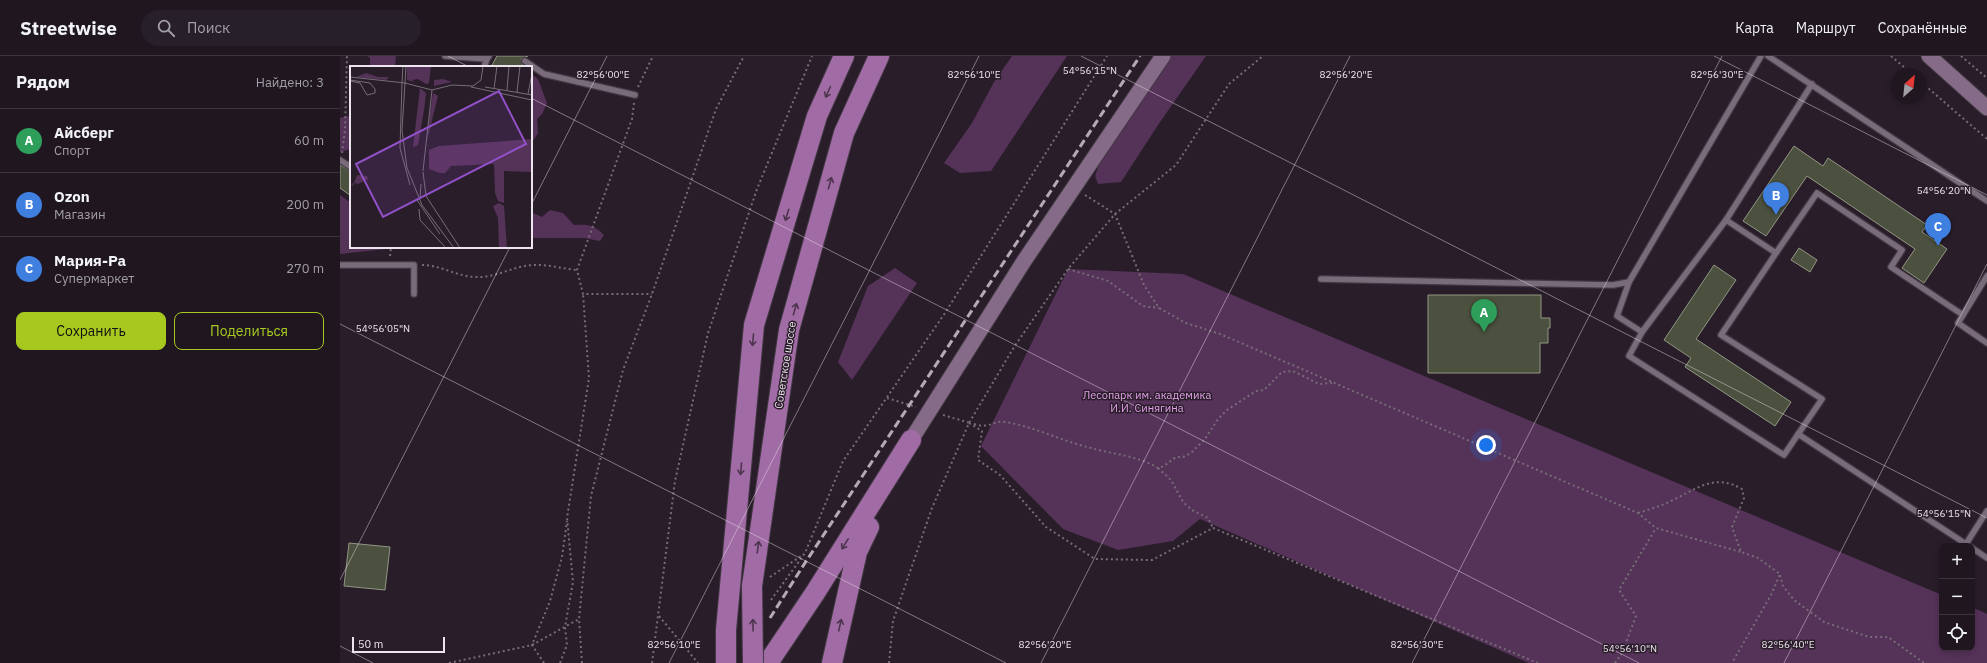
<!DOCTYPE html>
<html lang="ru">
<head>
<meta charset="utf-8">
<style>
  :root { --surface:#1f1620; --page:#271f29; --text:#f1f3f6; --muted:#a19fa5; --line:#3c353e; --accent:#a7c81f }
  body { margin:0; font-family:"IBM Plex Sans",sans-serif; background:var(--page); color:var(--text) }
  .controls { position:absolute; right:12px; bottom:12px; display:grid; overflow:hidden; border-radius:8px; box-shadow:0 2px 6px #0003 }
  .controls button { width:36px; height:36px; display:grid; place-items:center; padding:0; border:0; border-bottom:1px solid var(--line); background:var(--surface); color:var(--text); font:20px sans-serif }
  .compass { position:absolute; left:1551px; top:12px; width:36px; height:36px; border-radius:50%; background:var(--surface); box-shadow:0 2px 6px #0003; rotate:27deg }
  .scale { position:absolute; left:12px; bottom:10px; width:93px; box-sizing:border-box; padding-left:4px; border:2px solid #ede5ed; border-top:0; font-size:11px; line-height:14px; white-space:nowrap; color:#ede5ed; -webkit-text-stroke:3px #291d2a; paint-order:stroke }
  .you { position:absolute; left:1146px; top:389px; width:14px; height:14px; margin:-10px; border:3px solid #fff; border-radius:50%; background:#1a73e8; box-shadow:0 0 0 6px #1a73e833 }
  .badge { display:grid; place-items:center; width:26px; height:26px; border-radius:50%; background:var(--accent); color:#fff; font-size:13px; font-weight:700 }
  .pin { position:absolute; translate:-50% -33px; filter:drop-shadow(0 1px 2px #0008) }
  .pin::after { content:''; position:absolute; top:21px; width:14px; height:12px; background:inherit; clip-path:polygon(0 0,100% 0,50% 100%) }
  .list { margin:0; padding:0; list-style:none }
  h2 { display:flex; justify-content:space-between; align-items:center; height:52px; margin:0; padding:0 16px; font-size:17px }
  h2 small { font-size:13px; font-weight:400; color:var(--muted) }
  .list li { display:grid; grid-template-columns:26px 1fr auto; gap:12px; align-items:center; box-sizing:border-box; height:64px; padding:0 16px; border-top:1px solid var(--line) }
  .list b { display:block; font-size:15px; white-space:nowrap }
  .list p { margin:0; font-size:13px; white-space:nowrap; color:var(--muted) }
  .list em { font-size:13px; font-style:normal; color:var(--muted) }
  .actions { display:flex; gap:8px; padding:12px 16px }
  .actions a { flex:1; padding:9px 0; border:1px solid var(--accent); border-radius:8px; text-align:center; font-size:14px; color:var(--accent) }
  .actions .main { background:var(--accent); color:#111 }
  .icon { flex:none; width:22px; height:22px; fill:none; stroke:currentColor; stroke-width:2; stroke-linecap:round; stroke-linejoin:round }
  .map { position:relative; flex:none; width:1647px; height:607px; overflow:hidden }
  header { display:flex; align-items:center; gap:24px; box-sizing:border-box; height:56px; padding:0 20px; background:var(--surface); border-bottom:1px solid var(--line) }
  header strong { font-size:19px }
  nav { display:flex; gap:22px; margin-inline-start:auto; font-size:14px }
  .search { width:280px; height:36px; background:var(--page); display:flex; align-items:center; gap:10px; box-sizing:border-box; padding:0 14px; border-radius:22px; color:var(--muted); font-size:15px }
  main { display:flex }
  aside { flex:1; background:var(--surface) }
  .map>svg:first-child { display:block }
  .green { fill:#553258 }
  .building { fill:#4c513f; stroke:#919783 }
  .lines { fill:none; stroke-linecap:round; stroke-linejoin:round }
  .lane-casing { stroke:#423843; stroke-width:8 }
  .secondary-casing { stroke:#423843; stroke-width:17 }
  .highway-casing { stroke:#423843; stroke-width:22 }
  .path { stroke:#776c77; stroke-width:2; stroke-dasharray:2 3; stroke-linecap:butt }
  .lane { stroke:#796b7a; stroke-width:5.5 }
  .secondary { stroke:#856b87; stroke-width:15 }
  .highway { stroke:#a16ca5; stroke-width:20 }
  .rail { stroke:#b4abb4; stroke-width:3; stroke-dasharray:8 4; stroke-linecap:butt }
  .highway-bridge-casing { stroke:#423843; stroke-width:22; stroke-linecap:butt }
  .highway-bridge { stroke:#a16ca5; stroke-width:20 }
  .oneway { stroke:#4d354f }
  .ticks { fill:none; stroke:#ede5ed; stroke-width:1; stroke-opacity:0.45 }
  .labels { text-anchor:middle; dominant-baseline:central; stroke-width:3; stroke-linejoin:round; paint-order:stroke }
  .street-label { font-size:11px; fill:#ede5ed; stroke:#291d2a }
  .park-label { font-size:11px; fill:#e5a3ea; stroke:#291d2a }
  .inset-road { fill:none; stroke:#776d78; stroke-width:1 }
  .view { fill:#9251c8; fill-opacity:0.15; stroke:#9251c8; stroke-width:2 }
  .inset-edge { fill:none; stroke:#ede5ed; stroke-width:2 }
  .ticks-label { font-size:10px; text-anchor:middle; fill:#ede5ed; stroke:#291d2a; stroke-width:3; stroke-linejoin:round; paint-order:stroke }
</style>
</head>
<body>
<header>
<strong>Streetwise</strong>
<div class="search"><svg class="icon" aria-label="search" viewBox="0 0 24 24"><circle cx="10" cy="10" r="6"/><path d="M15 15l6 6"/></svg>Поиск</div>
<nav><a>Карта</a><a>Маршрут</a><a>Сохранённые</a></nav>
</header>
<main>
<aside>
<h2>Рядом<small>Найдено: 3</small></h2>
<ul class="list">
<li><span class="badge" style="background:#2e9e5b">A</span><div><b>Айсберг</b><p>Спорт</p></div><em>60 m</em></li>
<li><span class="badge" style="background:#3f7fe0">B</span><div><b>Ozon</b><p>Магазин</p></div><em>200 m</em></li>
<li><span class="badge" style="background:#3f7fe0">C</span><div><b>Мария-Ра</b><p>Супермаркет</p></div><em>270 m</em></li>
</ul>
<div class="actions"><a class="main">Сохранить</a><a>Поделиться</a></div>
</aside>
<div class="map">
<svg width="1647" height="607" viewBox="0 0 1647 607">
  <rect width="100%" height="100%" fill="#291d2a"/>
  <g class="green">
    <polygon points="27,0 56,0 55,11 30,11 30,2"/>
    <polygon points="672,0 727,0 651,115 620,117 604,107 632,67 654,26"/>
    <polygon points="830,0 866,0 818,69 781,126 758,128 755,120 760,106"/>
    <polygon points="191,18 198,23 207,47 202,58 197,63 198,77 191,88"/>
    <polygon points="7,60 11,61 11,93 0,96 0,62"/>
    <polygon points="0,139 11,147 11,191 46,191 46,193 0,198"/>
    <path d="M210,154L223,157L234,169C248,168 254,169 264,179L260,185L244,182H191V156L202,161Z"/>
    <polygon points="555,212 577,227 512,324 498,306 528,230"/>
    <polygon points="728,213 843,218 1602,539 1602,592 1632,592 1632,551 1647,558 1647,607 1189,607 860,463 833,485 778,494 723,473 641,390"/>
  </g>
  <g class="building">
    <polygon points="157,0 188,0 181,3 183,9 181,11 151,11"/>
    <polygon points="1454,90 1483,110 1488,102 1587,169 1582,176 1607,193 1584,227 1562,212 1575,193 1467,120 1426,180 1403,165"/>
    <polygon points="0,109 11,115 11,140 0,132"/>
    <polygon points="1459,192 1477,204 1470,216 1451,204"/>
    <polygon points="1374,209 1396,224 1356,283 1451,346 1435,370 1345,311 1351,302 1324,284"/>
    <polygon points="1088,239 1201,239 1201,262 1210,262 1210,272 1208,272 1208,287 1200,287 1200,317 1088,317"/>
    <polygon points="9,487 50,491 45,534 4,530"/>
  </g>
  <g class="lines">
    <g class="lane-casing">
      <g id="lane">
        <polyline points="105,0 147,3 149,0"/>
        <polyline points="1428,0 1647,145"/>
        <polyline points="185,5 204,18 295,39"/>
        <polyline points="144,11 147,3"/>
        <polyline points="1472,28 1386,164 1436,197 1477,137 1562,194 1551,211 1623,259"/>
        <polyline points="0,104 11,111"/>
        <polyline points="1386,164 1302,276 1289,300 1444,399 1482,343 1381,279 1436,197"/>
        <polyline points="0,209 74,209 74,238"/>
        <polyline points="1647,220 1618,267 1647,287"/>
        <polyline points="981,223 1273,229 1289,226 1421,0"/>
        <polyline points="1289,226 1277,260 1302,276"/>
        <polyline points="1458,378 1629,490"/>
        <polyline points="1626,488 1647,455"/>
        <polyline points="1632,492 1647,502"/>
      </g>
    </g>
    <g class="secondary-casing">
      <g id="secondary">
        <polyline points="1589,0 1647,52"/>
        <polyline points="571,384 684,205 823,0"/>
      </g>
    </g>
    <g class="highway-casing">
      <g id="highway">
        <polyline points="412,530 449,274 504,77 539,0"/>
        <polyline points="430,604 475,537 571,384"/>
        <polyline points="386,607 386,574 414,269 477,60 504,0"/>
        <polyline points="492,607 517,496 529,471"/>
      </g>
    </g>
    <g class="path">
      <polyline points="1551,0 1572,18"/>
      <polyline points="1621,0 1647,22"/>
      <polyline points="1581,26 1647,83"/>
      <polyline points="298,31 313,0"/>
      <polyline points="294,47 292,63 237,214 243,238 312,238"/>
      <polyline points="2,97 5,74 7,0"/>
      <polyline points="745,139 775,158 804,229 819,252 846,267 880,278 1298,457 1316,472 1401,496"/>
      <polyline points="50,200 51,191"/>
      <path d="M82,209C101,209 118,221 136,221C156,222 173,210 193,209C207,208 223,213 237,214"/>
      <polyline points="728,213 768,225 803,250 819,252"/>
      <polyline points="547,342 576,351"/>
      <polyline points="603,359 630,367"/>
      <polyline points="629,367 642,375 638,404 660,419 706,471 755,503 812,504 873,472 1198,607"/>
      <path d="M634,368C651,373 653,364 666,366C695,371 722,385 751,392C772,398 799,400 818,412L824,410L836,401H843L851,397L865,383L878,363L887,354L916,335L924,334L942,316L953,315L979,328L992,327"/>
      <polyline points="818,412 831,424 843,446 852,454 868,462 873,472"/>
      <path d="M1298,457C1310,453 1322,450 1333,444C1356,433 1375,417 1402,433L1404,442L1392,471L1401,496L1418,502L1440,518L1431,539L1392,607"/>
      <polyline points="1440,519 1443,530 1454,544 1484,566 1529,581 1548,581 1584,607"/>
      <polyline points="430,521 464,498"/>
      <polyline points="431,544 465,497 503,405 605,257 767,0"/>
      <polyline points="319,560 358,607"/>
      <polyline points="109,607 192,589 239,563"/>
      <polyline points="204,607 192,589 210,545 222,501 227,465"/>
      <polyline points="220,607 227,589 225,571 233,526 227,462 249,322 243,238"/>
      <polyline points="242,607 239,563 251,440 283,314 312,238 376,53 404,0"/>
      <polyline points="312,607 335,425 368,277 417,133 472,0"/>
      <polyline points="549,607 553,565 592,452 629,367 674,291 728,213 775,158 836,109 889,28 923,0"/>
      <polyline points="1275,607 1282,597 1296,560 1279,534 1316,472"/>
    </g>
    <use href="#lane" class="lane"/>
    <use href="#secondary" class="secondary"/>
    <use href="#highway" class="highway"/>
    <polyline class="rail" points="430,562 463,510 800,0"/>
    <g class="highway-bridge-casing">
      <polyline id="highway-bridge" points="412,530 413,607"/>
    </g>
    <use href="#highway-bridge" class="highway-bridge"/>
  </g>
  <defs><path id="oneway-shaft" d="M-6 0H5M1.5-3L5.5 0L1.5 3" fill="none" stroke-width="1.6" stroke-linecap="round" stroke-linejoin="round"/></defs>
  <g class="oneway">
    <use href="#oneway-shaft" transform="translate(488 36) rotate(114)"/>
    <use href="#oneway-shaft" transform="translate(490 127) rotate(-74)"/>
    <use href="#oneway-shaft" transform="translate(447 159) rotate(107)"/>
    <use href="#oneway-shaft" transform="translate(455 253) rotate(-74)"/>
    <use href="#oneway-shaft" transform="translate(413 284) rotate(95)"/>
    <use href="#oneway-shaft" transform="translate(401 413) rotate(95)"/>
    <use href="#oneway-shaft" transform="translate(505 488) rotate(122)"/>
    <use href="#oneway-shaft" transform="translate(418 491) rotate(-82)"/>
    <use href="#oneway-shaft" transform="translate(413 569) rotate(-91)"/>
    <use href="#oneway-shaft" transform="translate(500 569) rotate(-78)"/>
  </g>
  <path class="ticks" d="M108,0L129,11M741,0L1647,462M1374,0L1647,139M191,42L1299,607M191,149L267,0M0,268L666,607M0,524L170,191M0,590L33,607M329,607L639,0M701,607L1010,0M1072,607L1382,0M1444,607L1647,208"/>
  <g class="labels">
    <g class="street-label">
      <text transform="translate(445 309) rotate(-81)">Советское шоссе</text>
    </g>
    <g class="park-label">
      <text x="807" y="339">Лесопарк им. академика<tspan x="807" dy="13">И.И. Синягина</tspan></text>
    </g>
  </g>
  <g transform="translate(10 10)">
    <rect width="182" height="182" fill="#291d2a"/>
    <path d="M57,0H81L79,17L76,18L68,13L62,14L64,16L57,14ZM16,7L28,11H39L36,14L6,11ZM93,13L102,16L84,20V14ZM70,22L76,27L74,44L68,79L63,81ZM83,27L88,30L77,75L80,47ZM182,73V106L154,105V137L148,135L145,127L144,98L101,100L95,107H90L79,103V84L89,80ZM7,109L17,110L18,113L8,118L4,117L3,120L1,118L4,117ZM149,137L154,140L157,182H149L148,152L143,140Z" fill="#553258"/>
    <path class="inset-road" d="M0,11L55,17L52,64L57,102L72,139L104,182M0,14L20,17L25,23V27L17,29L10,17L0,15M52,17L53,0M52,17L50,82L60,119M55,17L82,24L102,19L123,20L131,14L133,0M55,17L56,0M121,21L182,34M135,21L182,29M144,23L147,0M157,24L159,0M167,26L170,0M178,28L182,8M73,105L82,24M73,106L76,130L110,182M70,132L71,118M67,134L90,168M69,143L70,154L96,182"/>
    <path class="view" d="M149,25L176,78L33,151L6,98Z"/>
    <rect width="182" height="182" class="inset-edge"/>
  </g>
  <g class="ticks-label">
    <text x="750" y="18">54°56'15"N</text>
    <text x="263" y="22">82°56'00"E</text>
    <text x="634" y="22">82°56'10"E</text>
    <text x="1006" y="22">82°56'20"E</text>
    <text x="1377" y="22">82°56'30"E</text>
    <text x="1604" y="138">54°56'20"N</text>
    <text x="43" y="276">54°56'05"N</text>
    <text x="1604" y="461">54°56'15"N</text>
    <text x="334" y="592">82°56'10"E</text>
    <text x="705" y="592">82°56'20"E</text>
    <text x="1077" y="592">82°56'30"E</text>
    <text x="1448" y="592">82°56'40"E</text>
    <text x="1290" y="596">54°56'10"N</text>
  </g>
</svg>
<div class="controls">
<button>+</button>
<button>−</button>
<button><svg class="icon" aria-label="locate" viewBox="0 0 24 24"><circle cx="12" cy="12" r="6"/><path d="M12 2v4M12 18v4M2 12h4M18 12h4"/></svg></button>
</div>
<svg class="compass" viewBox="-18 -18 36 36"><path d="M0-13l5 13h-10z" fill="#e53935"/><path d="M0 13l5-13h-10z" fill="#a19fa5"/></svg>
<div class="scale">50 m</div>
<div class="you"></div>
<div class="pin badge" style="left:1144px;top:276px;background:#2e9e5b">A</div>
<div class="pin badge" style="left:1436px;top:159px;background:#3f7fe0">B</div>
<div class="pin badge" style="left:1598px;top:190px;background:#3f7fe0">C</div>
</div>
</main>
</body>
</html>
